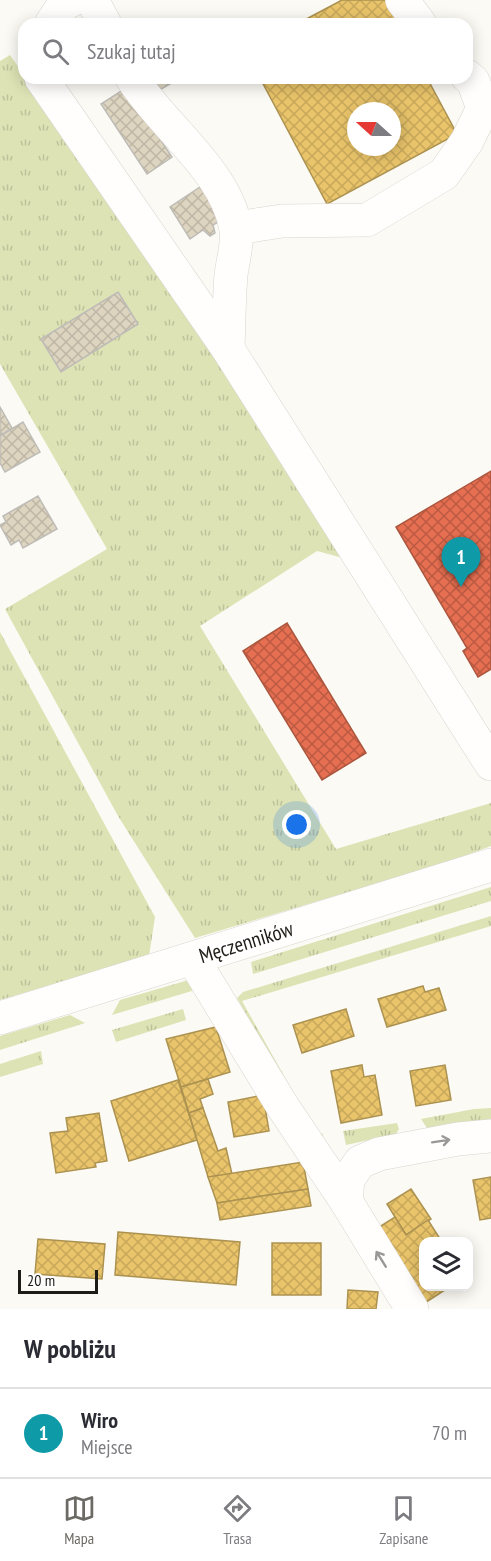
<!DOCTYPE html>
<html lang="pl">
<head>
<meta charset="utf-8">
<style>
  :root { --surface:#fff; --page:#f7f7f7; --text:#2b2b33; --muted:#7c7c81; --line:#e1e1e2; --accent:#6c6a64 }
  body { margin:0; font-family:"PT Sans Narrow",sans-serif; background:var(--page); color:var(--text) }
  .controls { position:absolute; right:18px; bottom:18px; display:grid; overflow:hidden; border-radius:12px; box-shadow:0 3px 15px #0003 }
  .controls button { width:54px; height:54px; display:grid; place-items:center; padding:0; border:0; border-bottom:2px solid var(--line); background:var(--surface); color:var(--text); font:30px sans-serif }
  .compass { position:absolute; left:347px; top:102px; width:54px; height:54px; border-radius:50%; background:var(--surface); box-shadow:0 3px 15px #0003; rotate:291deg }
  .scale { position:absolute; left:18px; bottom:15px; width:80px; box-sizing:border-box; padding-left:6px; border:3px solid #1f1c16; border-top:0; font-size:16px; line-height:21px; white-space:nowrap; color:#1f1c16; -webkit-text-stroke:4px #fff; paint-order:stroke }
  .you { position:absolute; left:297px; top:825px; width:21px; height:21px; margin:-15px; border:4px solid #fff; border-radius:50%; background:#1a73e8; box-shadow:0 0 0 9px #1a73e833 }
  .badge { display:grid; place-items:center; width:39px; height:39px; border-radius:50%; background:var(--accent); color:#fff; font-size:20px; font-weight:700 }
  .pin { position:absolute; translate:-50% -50px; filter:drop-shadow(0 2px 3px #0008) }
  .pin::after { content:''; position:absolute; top:32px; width:21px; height:18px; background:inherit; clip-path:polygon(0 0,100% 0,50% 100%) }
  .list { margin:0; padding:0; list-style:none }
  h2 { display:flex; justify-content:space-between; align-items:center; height:78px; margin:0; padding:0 24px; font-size:26px }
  h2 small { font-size:20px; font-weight:400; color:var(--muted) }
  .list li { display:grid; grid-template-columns:39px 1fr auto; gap:18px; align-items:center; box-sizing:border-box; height:90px; padding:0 24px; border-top:2px solid var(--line) }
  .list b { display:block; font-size:22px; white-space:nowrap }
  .list p { margin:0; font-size:20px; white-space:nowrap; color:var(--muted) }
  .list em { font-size:20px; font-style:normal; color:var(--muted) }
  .icon { flex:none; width:33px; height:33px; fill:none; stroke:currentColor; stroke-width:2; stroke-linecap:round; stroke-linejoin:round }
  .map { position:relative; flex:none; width:491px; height:1309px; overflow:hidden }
  .search { position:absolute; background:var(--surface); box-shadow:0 3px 15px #0003; left:18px; right:18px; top:18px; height:66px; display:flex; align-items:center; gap:15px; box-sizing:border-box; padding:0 21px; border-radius:18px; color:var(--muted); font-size:22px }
  .sheet { height:168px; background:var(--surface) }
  nav { display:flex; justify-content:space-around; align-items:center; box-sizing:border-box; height:84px; border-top:2px solid var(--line); background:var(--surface); font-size:16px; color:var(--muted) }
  nav a { display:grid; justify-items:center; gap:3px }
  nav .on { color:var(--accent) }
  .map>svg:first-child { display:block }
  .grass { fill:url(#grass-tufts) }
  .homes { fill:url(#homes-cross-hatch); stroke:#ac9251; stroke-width:1.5; fill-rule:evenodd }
  .shops { fill:url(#shops-cross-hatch); stroke:#ab563f; stroke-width:1.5 }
  .building { fill:url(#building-cross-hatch); stroke:#bebcb7; stroke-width:1.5 }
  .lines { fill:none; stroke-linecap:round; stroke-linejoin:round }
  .minor-casing { stroke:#d8d5cf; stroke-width:34 }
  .major-casing { stroke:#d8d5cf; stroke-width:34 }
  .minor { stroke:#fffefd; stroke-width:33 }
  .major { stroke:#fffefd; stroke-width:33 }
  .oneway { stroke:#9a9895 }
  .labels { text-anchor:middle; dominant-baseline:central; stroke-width:6; stroke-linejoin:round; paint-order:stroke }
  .street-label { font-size:21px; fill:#1f1c16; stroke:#fff }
</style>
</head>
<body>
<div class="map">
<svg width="491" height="1309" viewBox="0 0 491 1309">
  <defs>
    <pattern id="grass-tufts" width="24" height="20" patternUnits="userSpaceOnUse" patternTransform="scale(1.5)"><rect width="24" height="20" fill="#dee3b5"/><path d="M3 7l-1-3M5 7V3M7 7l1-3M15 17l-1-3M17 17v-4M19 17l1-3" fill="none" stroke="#bec29b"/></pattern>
    <pattern id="homes-cross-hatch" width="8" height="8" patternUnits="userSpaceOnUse" patternTransform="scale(1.5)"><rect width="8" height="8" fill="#e9c46a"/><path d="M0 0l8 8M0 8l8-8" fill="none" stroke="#c7a85b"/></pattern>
    <pattern id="shops-cross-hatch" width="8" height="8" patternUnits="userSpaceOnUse" patternTransform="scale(1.5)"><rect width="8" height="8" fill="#e76f51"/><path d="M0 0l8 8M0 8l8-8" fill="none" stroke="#bb5a42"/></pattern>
    <pattern id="building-cross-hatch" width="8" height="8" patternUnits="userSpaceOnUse" patternTransform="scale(1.5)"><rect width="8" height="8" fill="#ded5c1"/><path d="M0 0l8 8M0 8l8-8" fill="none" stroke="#beb6a5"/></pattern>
  </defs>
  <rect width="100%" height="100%" fill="#fcfaf4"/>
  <g class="grass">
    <polygon points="10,55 215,352 343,558 317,551 200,626 336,849 491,803 491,846 445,863 195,938 118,816 5,609 107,549 0,364 0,61"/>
    <polygon points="0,632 155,917 149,956 0,1000"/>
    <polygon points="491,887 491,901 253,974 251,962"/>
    <polygon points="491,916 491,926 242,1001 315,1131 323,1134 323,1143 314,1134 237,998 243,992"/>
    <polygon points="192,979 195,990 112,1015 120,1000"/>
    <polygon points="183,1009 186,1020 116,1042 112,1030"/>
    <polygon points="70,1015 85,1023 0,1050 0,1036"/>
    <polygon points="41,1051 43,1064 0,1077 0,1064"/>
    <polygon points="491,1108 491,1122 429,1131 421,1119 474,1109"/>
    <polygon points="397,1123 399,1129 396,1134 346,1145 343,1131"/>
  </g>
  <g class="homes">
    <polygon points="342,0 386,0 398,24 297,24"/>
    <path d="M260,78H427L457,134L327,204ZM356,111H392V147H356Z"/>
    <polygon points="423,986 425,992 439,988 446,1010 387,1027 378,999"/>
    <polygon points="346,1009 354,1036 302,1053 293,1025"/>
    <polygon points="216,1027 230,1072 181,1087 166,1039"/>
    <polygon points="362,1065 364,1077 375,1075 382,1115 341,1123 331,1071"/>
    <polygon points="445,1065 451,1100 416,1106 410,1071"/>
    <polygon points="208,1079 213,1094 200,1099 203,1108 189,1113 181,1087"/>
    <polygon points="178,1080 197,1140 129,1161 111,1101"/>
    <polygon points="263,1095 269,1131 234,1137 228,1102"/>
    <polygon points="203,1108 218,1151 226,1148 232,1174 208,1177 189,1113"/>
    <polygon points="99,1113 107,1161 95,1163 96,1167 56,1173 50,1133 68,1131 66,1118"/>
    <polygon points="303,1162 308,1189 217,1203 208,1177"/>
    <polygon points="491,1177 491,1218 480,1220 473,1180"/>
    <polygon points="308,1189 311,1206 220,1220 217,1203"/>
    <polygon points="411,1189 431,1219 406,1235 387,1204"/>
    <polygon points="395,1217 406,1235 428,1220 442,1242 424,1242 424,1286 451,1286 425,1303 376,1229"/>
    <polygon points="118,1232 240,1242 236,1285 115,1275"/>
    <polygon points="38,1239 105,1244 102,1279 35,1274"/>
    <rect x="272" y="1243" width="49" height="52"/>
    <polygon points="348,1290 378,1292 376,1309 347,1309"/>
  </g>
  <g class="shops">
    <polygon points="491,471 491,669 478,677 463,651 467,648 396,527"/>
    <polygon points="287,623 366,753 322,780 243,651"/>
  </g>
  <g class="building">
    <polygon points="150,78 180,78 158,91"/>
    <polygon points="126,88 172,157 147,174 101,104"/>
    <polygon points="203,185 224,218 213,225 215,233 210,236 203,230 190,239 170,207"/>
    <polygon points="118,292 138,324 61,372 41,339"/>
    <polygon points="0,407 12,428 0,436"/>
    <polygon points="23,422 40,452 5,472 0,463 0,436"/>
    <polygon points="38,496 57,529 23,548 19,540 11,545 0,525 6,522 3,516"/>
  </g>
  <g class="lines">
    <g class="minor-casing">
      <g id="minor">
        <polyline points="92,0 105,24"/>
        <polyline points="402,0 420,24"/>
        <polyline points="51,24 64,4 72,0"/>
        <polyline points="41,78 228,349 491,764"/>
        <path d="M132,78C162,126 226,170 236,229C238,245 233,259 231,275C229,299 229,324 228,349"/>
        <polyline points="236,228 282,221 367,220 444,174 467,141 483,108 473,81 467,76"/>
        <polyline points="193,959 283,1107 346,1201"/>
        <polyline points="412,1309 346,1201 348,1179 360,1162 379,1154 458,1139 491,1136"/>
      </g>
    </g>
    <g class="major-casing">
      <polyline id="major" points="0,1018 491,865"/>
    </g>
    <use href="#minor" class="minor"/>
    <use href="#major" class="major"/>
  </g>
  <defs><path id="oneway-shaft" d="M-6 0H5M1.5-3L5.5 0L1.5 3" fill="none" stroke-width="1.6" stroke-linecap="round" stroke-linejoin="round" transform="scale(1.5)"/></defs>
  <g class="oneway">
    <use href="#oneway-shaft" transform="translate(441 1141) rotate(-9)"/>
    <use href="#oneway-shaft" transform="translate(381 1259) rotate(-122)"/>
  </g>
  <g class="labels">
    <g class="street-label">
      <text transform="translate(246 942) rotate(-17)">Męczenników</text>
    </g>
  </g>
</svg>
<div class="controls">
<button><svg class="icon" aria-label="layers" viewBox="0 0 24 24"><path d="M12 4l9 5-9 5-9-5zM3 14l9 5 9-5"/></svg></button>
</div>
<svg class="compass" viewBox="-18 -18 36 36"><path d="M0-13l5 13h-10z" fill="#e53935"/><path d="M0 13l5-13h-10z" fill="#7c7c81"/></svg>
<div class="scale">20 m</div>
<div class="you"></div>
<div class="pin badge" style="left:461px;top:587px;background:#0f9aa8">1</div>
<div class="search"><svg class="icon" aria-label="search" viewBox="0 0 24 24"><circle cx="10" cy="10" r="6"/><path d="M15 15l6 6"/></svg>Szukaj tutaj</div>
</div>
<section class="sheet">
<h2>W pobliżu<small></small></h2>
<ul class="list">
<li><span class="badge" style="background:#0f9aa8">1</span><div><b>Wiro</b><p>Miejsce</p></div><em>70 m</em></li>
</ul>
</section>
<nav>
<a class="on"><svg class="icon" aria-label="map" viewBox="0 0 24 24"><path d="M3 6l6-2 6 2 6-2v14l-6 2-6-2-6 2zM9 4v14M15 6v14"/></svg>Mapa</a>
<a><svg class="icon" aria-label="directions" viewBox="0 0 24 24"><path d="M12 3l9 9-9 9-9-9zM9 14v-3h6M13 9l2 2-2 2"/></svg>Trasa</a>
<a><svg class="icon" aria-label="saved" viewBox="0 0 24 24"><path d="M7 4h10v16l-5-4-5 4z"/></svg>Zapisane</a>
</nav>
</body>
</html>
